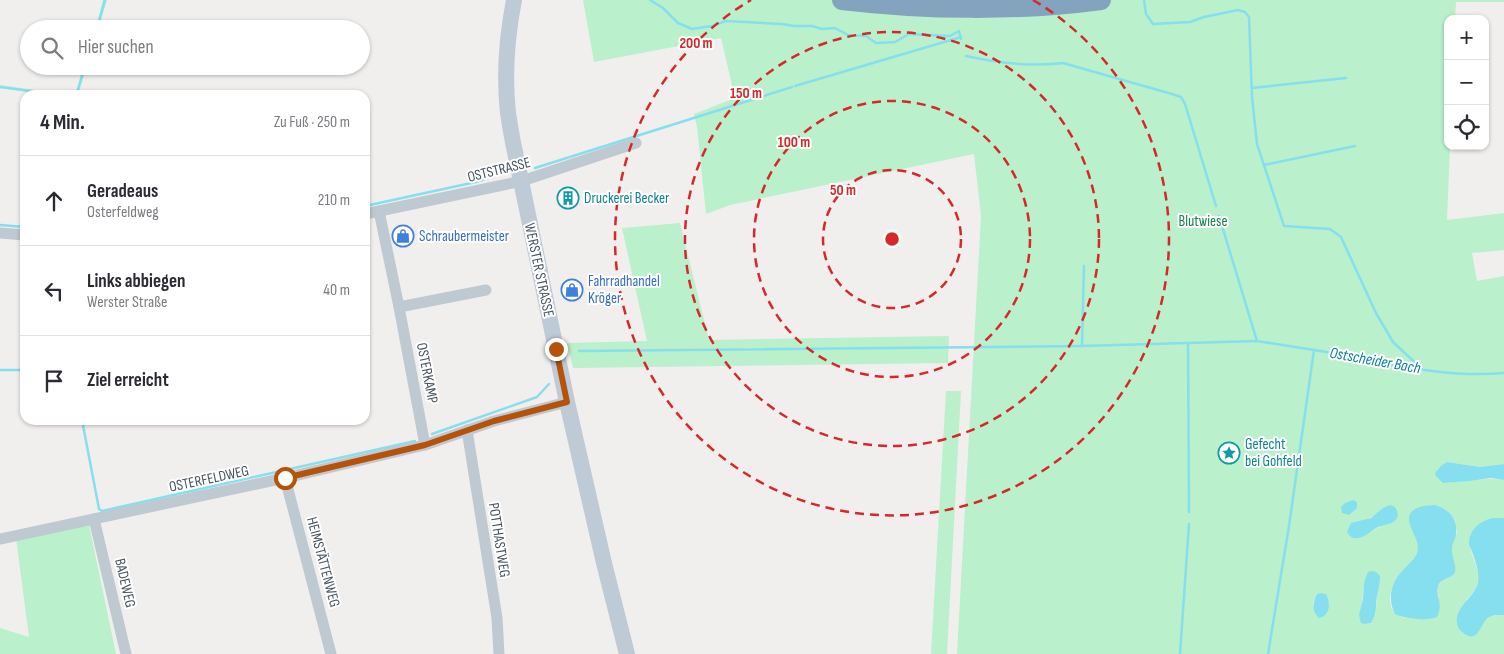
<!DOCTYPE html>
<html lang="de">
<head>
<meta charset="utf-8">
<style>
  :root { --surface:#fff; --page:#f7f7f7; --text:#2b2b33; --muted:#7c7c81; --line:#e1e1e2 }
  body { margin:0; font-family:"Sofia Sans Condensed",sans-serif; background:var(--page); color:var(--text) }
  .controls { position:absolute; right:15px; top:15px; display:grid; overflow:hidden; border-radius:10px; box-shadow:0 1px 4px #0004 }
  .controls button { width:45px; height:45px; display:grid; place-items:center; padding:0; border:0; border-bottom:1px solid var(--line); background:var(--surface); color:var(--text); font:25px sans-serif }
  .stop { position:absolute; width:15px; height:15px; margin:-11px; border:4px solid #b45309; border-radius:50%; background:#fff }
  .stop.end { background:#b45309; border-color:#fff; box-shadow:0 1px 5px #0008 }
  .list { margin:0; padding:0; list-style:none }
  h2 { display:flex; justify-content:space-between; align-items:center; height:65px; margin:0; padding:0 20px; font-size:21px }
  h2 small { font-size:16px; font-weight:400; color:var(--muted) }
  .list li { display:grid; grid-template-columns:32px 1fr auto; gap:15px; align-items:center; box-sizing:border-box; height:90px; padding:0 20px; border-top:1px solid var(--line) }
  .list b { display:block; font-size:19px; white-space:nowrap }
  .list p { margin:0; font-size:16px; white-space:nowrap; color:var(--muted) }
  .list em { font-size:16px; font-style:normal; color:var(--muted) }
  .icon { flex:none; width:28px; height:28px; fill:none; stroke:currentColor; stroke-width:2; stroke-linecap:round; stroke-linejoin:round }
  .map { position:relative; flex:none; width:1504px; height:654px; overflow:hidden }
  .search { position:absolute; background:var(--surface); box-shadow:0 1px 4px #0004; left:20px; top:20px; width:350px; height:55px; display:flex; align-items:center; gap:12px; box-sizing:border-box; padding:0 18px; border-radius:28px; color:var(--muted); font-size:19px }
  .panel { position:absolute; background:var(--surface); box-shadow:0 1px 4px #0004; left:20px; top:90px; width:350px; height:335px; border-radius:15px }
  .map>svg:first-child { display:block }
  .green { fill:#baf0cc; fill-rule:evenodd }
  .water { fill:#85dfef }
  .lines { fill:none; stroke-linecap:round; stroke-linejoin:round }
  .stream { stroke:#85dfef; stroke-width:2.5 }
  .street { stroke:#bec9d1; stroke-width:11 }
  .secondary { stroke:#becad6; stroke-width:16 }
  .highway { stroke:#83a3bf; stroke-width:20 }
  .route { stroke:#b45309; stroke-width:6 }
  .ring { fill:none; stroke:#d62828; stroke-width:2.5; stroke-dasharray:9 6 }
  .labels { text-anchor:middle; dominant-baseline:central; stroke-width:4; stroke-linejoin:round; paint-order:stroke }
  .street-label { font-size:15px; fill:#45525c; stroke:#fff }
  .culture-label { font-size:15px; fill:#0d838f; stroke:#fff; text-anchor:start }
  .park-label { font-size:15px; fill:#138044; stroke:#fff }
  .shop-label { font-size:15px; fill:#366cbe; stroke:#fff; text-anchor:start }
  .water-label { font-size:16px; font-style:italic; fill:#088096; stroke:#fff }
  .centre { fill:#d62828; stroke:#fff; stroke-width:2.5 }
  .ring-label { font-size:15px; text-anchor:middle; font-weight:bold; fill:#d62828; stroke:#fff; stroke-width:4; stroke-linejoin:round; paint-order:stroke }
</style>
</head>
<body>
<div class="map">
<svg width="1504" height="654" viewBox="0 0 1504 654">
  <rect width="100%" height="100%" fill="#f1eeee"/>
  <g class="green">
    <polygon points="103,0 107,0 98,29 95,29"/>
    <path d="M583,0H1504V2H1456L1455,19H1448V146H1450L1447,220L1504,213V250L1472,253L1477,281L1504,276V464L1480,467L1447,462L1437,470L1443,483C1463,482 1484,477 1504,480V518C1487,517 1467,525 1470,546C1471,557 1480,568 1478,580C1477,589 1472,594 1466,600L1484,622L1491,616L1504,615V654H957L981,216L974,154L730,205L706,214L697,127L694,114L735,98L721,38L594,62ZM1435,505L1446,510L1455,520L1457,532L1451,548L1448,578C1438,582 1436,588 1439,598L1427,619C1411,617 1392,623 1390,600C1390,589 1396,577 1404,569C1409,563 1416,558 1418,550C1419,540 1414,532 1410,524L1422,506ZM1377,514L1388,524L1381,526L1360,538L1355,522L1366,520ZM1380,582L1377,596L1376,612L1371,623L1365,624L1362,605L1364,583ZM1317,594H1326L1329,604L1316,616L1313,603Z"/>
    <polygon points="83,66 87,66 78,95 49,95 0,88 0,85 70,95 76,92"/>
    <polygon points="680,223 709,340 949,336 948,363 573,368 567,343 647,341 622,228"/>
    <polygon points="946,391 961,391 947,654 931,654"/>
    <polygon points="89,525 116,654 0,654 0,628 29,637 16,538"/>
  </g>
  <g class="water">
    <polygon points="1447,462 1480,467 1504,464 1504,480 1491,478 1469,481 1443,483 1436,476 1435,473 1441,466"/>
    <polygon points="1353,500 1357,502 1357,508 1349,515 1342,513 1341,507 1345,503"/>
    <path d="M1390,505L1395,507C1397,510 1399,515 1397,518C1394,524 1384,525 1378,527C1372,530 1365,538 1357,538C1352,539 1350,536 1347,532L1351,523L1371,518L1383,508Z"/>
    <path d="M1435,505C1448,509 1458,518 1456,533C1456,539 1452,543 1452,548C1451,556 1457,565 1455,572C1452,579 1440,578 1438,587C1435,597 1444,602 1437,617C1427,621 1405,619 1395,614C1387,598 1391,582 1404,569C1410,562 1418,557 1418,547C1418,537 1405,523 1410,514C1415,506 1427,505 1435,505Z"/>
    <path d="M1493,518H1504V615C1499,616 1493,614 1488,618C1479,625 1478,648 1459,629C1449,609 1475,599 1478,582C1480,569 1473,555 1469,544C1469,529 1480,521 1493,518Z"/>
    <path d="M1372,571L1376,572L1380,576C1380,583 1379,588 1377,596C1375,606 1378,612 1371,623L1365,624L1361,623L1359,615L1363,599L1364,583L1368,572Z"/>
    <path d="M1320,593L1326,594C1331,603 1330,616 1319,618C1311,612 1313,602 1317,594Z"/>
  </g>
  <g class="lines">
    <g class="stream">
      <polyline points="650,0 663,8 678,23 692,29 712,26 726,21 782,24 794,26 812,26 822,29 835,28 848,35 866,36 876,43 895,42 909,34 950,36 959,31 961,39"/>
      <polyline points="1144,0 1146,14 1153,24 1190,22 1204,17 1238,10 1245,12 1249,17 1252,97 1257,144 1284,226 1330,229 1341,237 1376,313 1393,342 1423,370"/>
      <polyline points="97,29 105,0"/>
      <path d="M966,56C998,63 1030,67 1063,63L1172,94L1181,97L1185,104L1216,206"/>
      <polyline points="795,86 961,37"/>
      <polyline points="0,87 61,95"/>
      <polyline points="1252,88 1346,78"/>
      <polyline points="75,95 77,93 85,66"/>
      <polyline points="1264,165 1355,146"/>
      <polyline points="535,168 792,87"/>
      <polyline points="365,206 476,182 487,178"/>
      <polyline points="1219,216 1257,341"/>
      <polyline points="0,225 25,227"/>
      <polyline points="1188,343 1189,512"/>
      <polyline points="1082,346 1084,266"/>
      <polyline points="579,351 1082,346 1257,341 1314,350"/>
      <polyline points="0,370 25,370"/>
      <polyline points="82,420 99,509 102,511 415,441"/>
      <polyline points="432,434 537,397 549,384"/>
      <polyline points="1180,654 1189,524"/>
      <path d="M1268,654L1289,526L1314,350C1378,360 1439,379 1504,373"/>
    </g>
    <g class="street">
      <polyline points="379,211 399,307 425,445"/>
      <polyline points="365,214 522,181 636,143"/>
      <polyline points="0,233 25,235"/>
      <polyline points="399,307 486,290"/>
      <polyline points="467,430 497,618 499,654"/>
      <polyline points="285,478 331,654"/>
      <polyline points="94,519 126,654"/>
      <polyline points="0,539 285,478 425,445 494,421 567,402"/>
    </g>
    <path class="secondary" d="M514,0C507,36 504,76 508,113C510,126 512,139 515,152L567,402L604,563L627,654"/>
    <path class="highway" d="M842,0C925,10 1019,11 1101,0"/>
  </g>
  <g class="lines">
    <polyline class="route" points="285,478 425,445 494,421 567,402 556,349"/>
  </g>
  <g class="ring">
    <circle cx="892" cy="239" r="69"/>
    <circle cx="892" cy="239" r="138"/>
    <circle cx="892" cy="239" r="207"/>
    <path d="M1033 0A277 277 0 1 1 751 0"/>
  </g>
  <defs>
    <g id="building-ring" transform="scale(1.125)"><circle r="9.5" fill="#fff" stroke="#0f9aa8" stroke-width="1.5"/><path d="M-4-6H4V6H1V3H-1V6H-4ZM-2.5-4.3h1.7v1.8h-1.7ZM.8-4.3h1.7v1.8H.8ZM-2.5-1h1.7V.8h-1.7ZM.8-1h1.7V.8H.8Z" fill="#0f9aa8"/></g>
    <g id="shop-ring" transform="scale(1.125)"><circle r="9.5" fill="#fff" stroke="#3f7fe0" stroke-width="1.5"/><path d="M-5-2.5h2.3a2.7 3.5 0 0 1 5.4 0H5L5.5 6h-11ZM-1.5-2.5h3a1.5 2.3 0 0 0-3 0Z" fill="#3f7fe0"/></g>
    <g id="sight-ring" transform="scale(1.125)"><circle r="9.5" fill="#fff" stroke="#0f9aa8" stroke-width="1.5"/><path d="M0-6L1.8-2.2L6-1.7L2.9 1.2L3.7 5.4L0 3.3L-3.7 5.4L-2.9 1.2L-6-1.7L-1.8-2.2Z" fill="#0f9aa8"/></g>
  </defs>
  <g fill-rule="evenodd">
    <use href="#building-ring" x="568" y="198"/>
    <use href="#shop-ring" x="403" y="236"/>
    <use href="#shop-ring" x="572" y="290"/>
    <use href="#sight-ring" x="1229" y="453"/>
  </g>
  <g class="labels">
    <g class="street-label">
      <text transform="translate(499 170) rotate(-14)">OSTSTRASSE</text>
      <text transform="translate(539 270) rotate(78)">WERSTER STRASSE</text>
      <text transform="translate(427 373) rotate(79)">OSTERKAMP</text>
      <text transform="translate(209 479) rotate(-12)">OSTERFELDWEG</text>
      <text transform="translate(499 540) rotate(81)">POTTHASTWEG</text>
      <text transform="translate(323 562) rotate(75)">HEIMSTÄTTENWEG</text>
      <text transform="translate(125 583) rotate(77)">BADEWEG</text>
    </g>
    <g class="culture-label">
      <text x="584" y="198">Druckerei Becker</text>
      <text x="1245" y="444">Gefecht<tspan x="1245" dy="17">bei Gohfeld</tspan></text>
    </g>
    <g class="park-label">
      <text x="1203" y="221">Blutwiese</text>
    </g>
    <g class="shop-label">
      <text x="419" y="236">Schraubermeister</text>
      <text x="588" y="281">Fahrradhandel<tspan x="588" dy="17">Kröger</tspan></text>
    </g>
    <g class="water-label">
      <text transform="translate(1375 361) rotate(10)">Ostscheider Bach</text>
    </g>
  </g>
  <circle cx="892" cy="239" r="8" class="centre"/>
  <g class="ring-label">
    <text x="696" y="48">200 m</text>
    <text x="746" y="98">150 m</text>
    <text x="794" y="147">100 m</text>
    <text x="843" y="195">50 m</text>
  </g>
</svg>
<div class="controls">
<button>+</button>
<button>−</button>
<button><svg class="icon" aria-label="locate" viewBox="0 0 24 24"><circle cx="12" cy="12" r="6"/><path d="M12 2v4M12 18v4M2 12h4M18 12h4"/></svg></button>
</div>
<div class="stop" style="left:285px;top:478px"></div>
<div class="stop end" style="left:556px;top:349px"></div>
<div class="search"><svg class="icon" aria-label="search" viewBox="0 0 24 24"><circle cx="10" cy="10" r="6"/><path d="M15 15l6 6"/></svg>Hier suchen</div>
<section class="panel">
<h2>4 Min.<small>Zu Fuß · 250 m</small></h2>
<ul class="list">
<li><svg class="icon" aria-label="ahead" viewBox="0 0 24 24"><path d="M12 20V5M6 11l6-6 6 6"/></svg><div><b>Geradeaus</b><p>Osterfeldweg</p></div><em>210 m</em></li>
<li><svg class="icon" aria-label="left" viewBox="0 0 24 24"><path d="M17 20v-9H6M10 6l-5 5 5 5"/></svg><div><b>Links abbiegen</b><p>Werster Straße</p></div><em>40 m</em></li>
<li><svg class="icon" aria-label="arrive" viewBox="0 0 24 24"><path d="M6 21V4h12l-3 4 3 4H6"/></svg><div><b>Ziel erreicht</b></div></li>
</ul>
</section>
</div>
</body>
</html>
